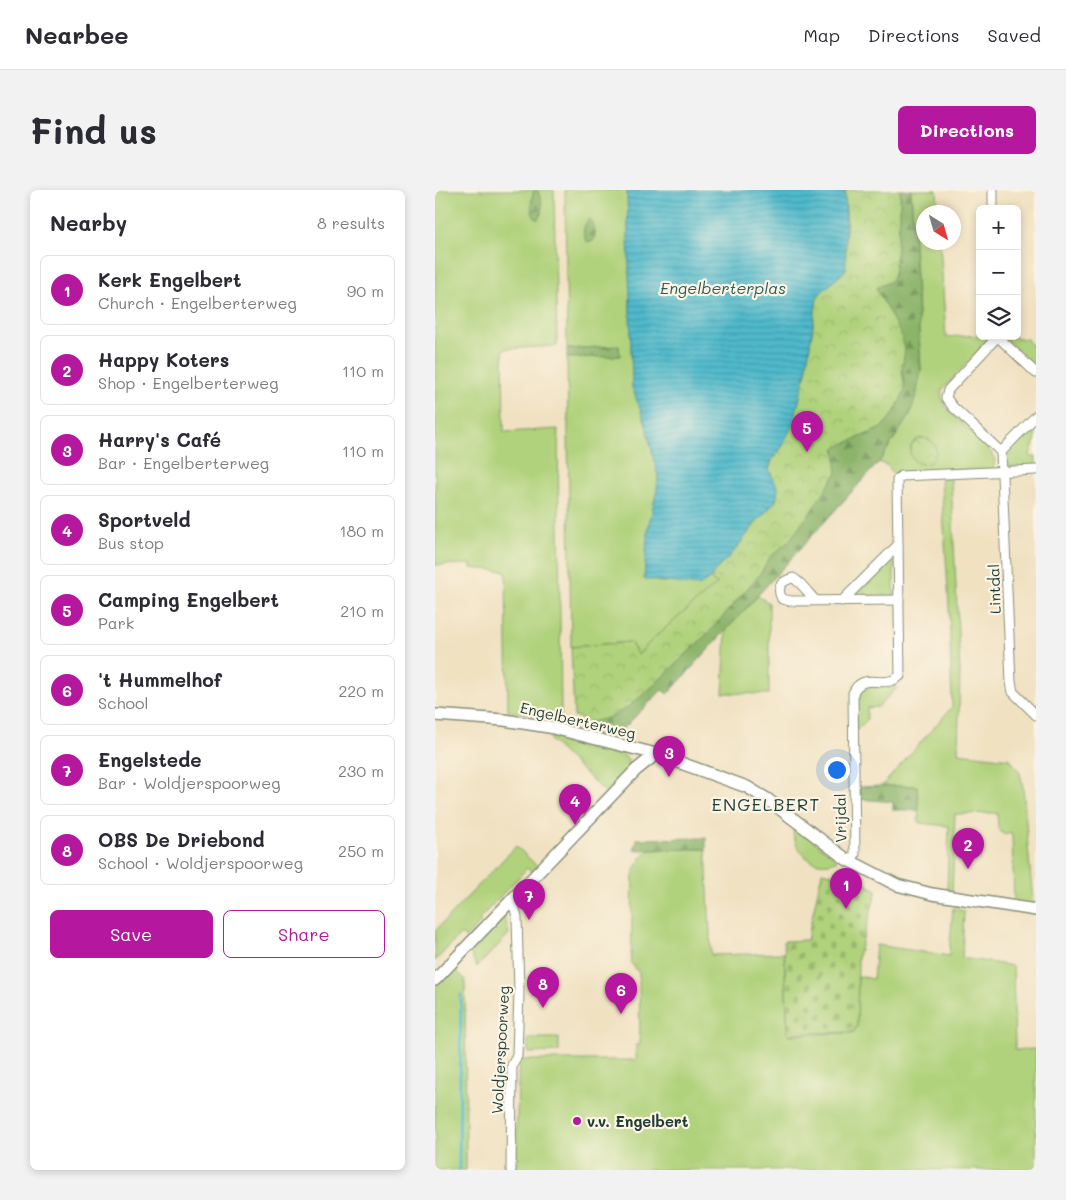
<!DOCTYPE html>
<html lang="en">
<head>
<meta charset="utf-8">
<style>
  :root { --surface:#fff; --page:#f2f2f3; --text:#2b2b33; --muted:#7c7c81; --line:#e1e1e2; --accent:#b5179e }
  body { margin:0; font-family:Mali,sans-serif; background:var(--page); color:var(--text) }
  .controls { position:absolute; right:15px; top:15px; display:grid; overflow:hidden; border-radius:8px; box-shadow:0 2px 8px #0003 }
  .controls button { width:45px; height:45px; display:grid; place-items:center; padding:0; border:0; border-bottom:1px solid var(--line); background:var(--surface); color:var(--text); font:25px sans-serif }
  .compass { position:absolute; left:481px; top:15px; width:45px; height:45px; border-radius:50%; background:var(--surface); box-shadow:0 2px 8px #0003; rotate:143deg }
  .you { position:absolute; left:401px; top:579px; width:18px; height:18px; margin:-12px; border:4px solid #fff; border-radius:50%; background:#1a73e8; box-shadow:0 0 0 8px #1a73e833 }
  .badge { display:grid; place-items:center; width:32px; height:32px; border-radius:50%; background:var(--accent); color:#fff; font-size:16px; font-weight:700 }
  .pin { position:absolute; translate:-50% -41px; filter:drop-shadow(0 1px 2px #0008) }
  .pin::after { content:''; position:absolute; top:26px; width:18px; height:15px; background:inherit; clip-path:polygon(0 0,100% 0,50% 100%) }
  .list { margin:0; padding:0; list-style:none }
  h2 { display:flex; justify-content:space-between; align-items:center; height:65px; margin:0; padding:0 20px; font-size:21px }
  h2 small { font-size:16px; font-weight:400; color:var(--muted) }
  .list li { display:grid; grid-template-columns:32px 1fr auto; gap:15px; align-items:center; box-sizing:border-box; height:70px; margin:0 10px 10px; padding:0 10px; border:1px solid var(--line); border-radius:8px }
  .list b { display:block; font-size:19px; white-space:nowrap }
  .list p { margin:0; font-size:16px; white-space:nowrap; color:var(--muted) }
  .list em { font-size:16px; font-style:normal; color:var(--muted) }
  .actions { display:flex; gap:10px; padding:15px 20px }
  .actions a { flex:1; padding:11px 0; border:1px solid var(--accent); border-radius:8px; text-align:center; font-size:18px; color:var(--accent) }
  .actions .main { background:var(--accent); color:#fff }
  .icon { flex:none; width:28px; height:28px; fill:none; stroke:currentColor; stroke-width:2; stroke-linecap:round; stroke-linejoin:round }
  .map { position:relative; flex:none; width:601px; height:980px; overflow:hidden; border-radius:8px }
  header { display:flex; align-items:center; gap:30px; box-sizing:border-box; height:70px; padding:0 25px; background:var(--surface); border-bottom:1px solid var(--line) }
  header strong { font-size:24px }
  nav { display:flex; gap:28px; margin-inline-start:auto; font-size:18px }
  .intro { display:flex; align-items:center; justify-content:space-between; box-sizing:border-box; height:120px; padding:0 30px }
  h1 { margin:0; font-size:35px }
  .button { padding:12px 22px; border-radius:8px; background:var(--accent); color:#fff; font-size:18px; font-weight:700 }
  main { display:flex; gap:30px; padding:0 30px }
  aside { flex:1; background:var(--surface); border-radius:8px; box-shadow:0 2px 8px #0003 }
  .map>svg:first-child { display:block }
  .grass { fill:#b0d27b; stroke:#688858 }
  .forest { fill:url(#forest-firs); stroke:#567850 }
  .cemetery { fill:url(#cemetery-stones); stroke:#688858 }
  .park { fill:url(#park-crowns); stroke:#688858 }
  .water { fill:url(#water-rules); stroke:#377b80 }
  .lines { fill:none; stroke-linecap:round; stroke-linejoin:round }
  .stream { stroke:#4fb9cc; stroke-width:3 }
  .minor-casing { stroke:#888f7a; stroke-width:11 }
  .tertiary-casing { stroke:#888f7a; stroke-width:14 }
  .minor { stroke:#fff; stroke-width:9 }
  .tertiary { stroke:#fff; stroke-width:11 }
  .poi-dot { fill:#b5179e; stroke:#fcf5e5; stroke-width:2 }
  .labels { text-anchor:middle; dominant-baseline:central; stroke-width:4.5; stroke-linejoin:round; paint-order:stroke }
  .street-label { font-size:15px; fill:#1f3d34; stroke:#fcf5e5 }
  .poi-label { font-size:15px; font-weight:bold; fill:#1f3d34; stroke:#fcf5e5; text-anchor:start }
  .water-label { font-size:16px; font-style:italic; fill:#2b5c5a; stroke:#fcf5e5 }
  .quarter-label { font-size:18px; letter-spacing:1px; fill:#1f3d34; stroke:#fcf5e5 }
</style>
</head>
<body>
<header>
<strong>Nearbee</strong>
<nav><a>Map</a><a>Directions</a><a>Saved</a></nav>
</header>
<div class="intro"><h1>Find us</h1><a class="button">Directions</a></div>
<main>
<aside>
<h2>Nearby<small>8 results</small></h2>
<ul class="list">
<li><span class="badge">1</span><div><b>Kerk Engelbert</b><p>Church · Engelberterweg</p></div><em>90 m</em></li>
<li><span class="badge">2</span><div><b>Happy Koters</b><p>Shop · Engelberterweg</p></div><em>110 m</em></li>
<li><span class="badge">3</span><div><b>Harry's Café</b><p>Bar · Engelberterweg</p></div><em>110 m</em></li>
<li><span class="badge">4</span><div><b>Sportveld</b><p>Bus stop</p></div><em>180 m</em></li>
<li><span class="badge">5</span><div><b>Camping Engelbert</b><p>Park</p></div><em>210 m</em></li>
<li><span class="badge">6</span><div><b>'t Hummelhof</b><p>School</p></div><em>220 m</em></li>
<li><span class="badge">7</span><div><b>Engelstede</b><p>Bar · Woldjerspoorweg</p></div><em>230 m</em></li>
<li><span class="badge">8</span><div><b>OBS De Driebond</b><p>School · Woldjerspoorweg</p></div><em>250 m</em></li>
</ul>
<div class="actions"><a class="main">Save</a><a>Share</a></div>
</aside>
<div class="map">
<svg width="601" height="980" viewBox="0 0 601 980">
  <defs>
    <pattern id="forest-firs" width="22" height="20" patternUnits="userSpaceOnUse" patternTransform="scale(1.25)"><rect width="22" height="20" fill="#8cb46b"/><path d="M5 1l3.5 6h-7zM16 11l3.5 6h-7z" fill="#729459"/></pattern>
    <pattern id="cemetery-stones" width="16" height="16" patternUnits="userSpaceOnUse" patternTransform="scale(1.25)"><rect width="16" height="16" fill="#b0d27b"/><path d="M2 7V4a2 2 0 0 1 4 0v3zM10 15v-3a2 2 0 0 1 4 0v3z" fill="#97b56b"/></pattern>
    <pattern id="park-crowns" width="20" height="18" patternUnits="userSpaceOnUse" patternTransform="scale(1.25)"><rect width="20" height="18" fill="#b0d27b"/><path d="M2 6a3 3 0 1 1 6 0M12 15a3 3 0 1 1 6 0" fill="none" stroke="#97b56b"/></pattern>
    <pattern id="water-rules" width="6" height="5" patternUnits="userSpaceOnUse" patternTransform="scale(1.25)"><rect width="6" height="5" fill="#4fb9cc"/><path d="M0 2.5h6" fill="none" stroke="#4198a6"/></pattern>
  </defs>
  <rect width="100%" height="100%" fill="#fcf5e5"/>
  <filter id="ink" filterUnits="userSpaceOnUse"><feTurbulence type="fractalNoise" baseFrequency=".02" numOctaves="2"/><feDisplacementMap in="SourceGraphic" scale="10" xChannelSelector="R" yChannelSelector="G"/><feConvolveMatrix kernelMatrix="1 2 1 2 8 2 1 2 1" color-interpolation-filters="sRGB"/></filter>
  <filter id="wash" filterUnits="userSpaceOnUse"><feTurbulence type="fractalNoise" baseFrequency=".0096" numOctaves="4" result="noise"/><feDisplacementMap in="SourceGraphic" scale="20" xChannelSelector="R" yChannelSelector="G"/><feGaussianBlur stdDeviation="1.12" result="paint"/><feColorMatrix in="noise" values="0 0 0 0 0 0 0 0 0 0 0 0 0 0 0 0 0 1.4 0 .05"/><feComposite in="paint" operator="in"/></filter>
  <g filter="url(#wash)">
    <rect width="100%" height="100%" fill="#f0e1c1"/>
    <g class="grass">
      <polygon points="0,0 99,0 97,18 102,30 107,22 103,2 101,0 119,0 122,156 68,159 69,242 123,239 126,525 124,529 73,521 71,381 36,378 36,374 0,375"/>
      <polygon points="130,0 192,0 197,197 210,232 223,286 222,300 213,338 209,388 226,392 273,391 276,388 278,392 284,393 219,448 203,465 195,452 136,457 132,168 185,165 184,156 132,159"/>
      <path d="M476,0H502L503,22H488V52L505,53L511,147L545,145L557,146L507,200C502,225 553,246 560,271L558,279L466,282L459,285L453,276L444,272L475,224L481,206L486,180Z"/>
      <polygon points="568,146 592,149 601,163 601,179"/>
      <polygon points="601,233 601,249 596,261 595,267 601,267 601,276 577,277 572,273 572,265"/>
      <polygon points="506,289 516,289 525,483 523,563 575,569 585,583 588,597 598,714 579,711 577,644 568,644 563,638 562,623 520,624 517,704 512,703 514,636 484,633 482,596 447,596 517,517 514,416"/>
      <polygon points="459,366 459,406 420,405"/>
      <polygon points="323,406 334,413 334,504 288,503 291,440"/>
      <path d="M435,497L462,498L443,517L432,518V530L421,541C422,526 417,501 435,497Z"/>
      <polygon points="116,545 184,560 193,570 193,575 191,582 172,602 170,602 115,550"/>
      <path d="M362,638L402,669L401,671C378,680 360,663 358,641Z"/>
      <polygon points="81,656 103,677 97,682 92,678 44,729 46,732 31,748 26,744 0,771 0,741"/>
      <path d="M271,659L276,765L349,763L353,845L418,843L422,836L423,786L438,789L441,755L514,766L518,718L529,721L527,768L578,776L580,860L601,859V980H80L84,870H201V855H205L204,783L196,773L198,686C201,675 205,668 214,660Z"/>
      <polygon points="69,725 74,744 42,777 34,761"/>
      <polygon points="18,777 30,789 31,980 0,980 0,796"/>
      <polygon points="93,848 124,848 124,862 93,863"/>
    </g>
    <g class="forest">
      <path d="M99,0L103,2C108,12 109,22 102,30C94,22 96,10 99,0Z"/>
      <path d="M465,0H476L486,180L481,206L475,224L444,272L233,504L227,500L183,544L168,541L155,534L156,532L176,527L218,496L276,440L325,384L335,367L373,326L402,282C400,273 402,266 399,258L446,238L459,223L470,195L467,180L470,159L467,147L441,98L456,91L459,84L465,25Z"/>
      <path d="M154,29C160,34 162,43 158,51L153,53C147,47 147,36 154,29Z"/>
      <polygon points="184,156 185,166 132,168 132,159"/>
      <polygon points="447,596 482,596 484,620 458,620 458,612 424,609 424,597"/>
      <polygon points="271,648 271,659 199,660 200,654 202,654 201,649"/>
    </g>
    <polygon class="cemetery" points="387,682 423,690 442,700 423,766 422,836 418,842 359,843 359,844 353,845 349,751 372,750"/>
    <g class="park">
      <path d="M410,0H465V25L459,84L456,91L441,98L467,147L470,159L467,180L470,200L459,223L446,238L399,258C402,266 400,273 402,282L373,326L353,352L335,367L325,384L276,440L218,496L193,517L176,527L156,532L139,526L136,457L195,452L203,465L219,448L283,393L278,392L276,388L279,382L297,364L323,330L341,311L343,298L334,280L337,270L347,257L371,182L382,108L387,100L396,94L412,37Z"/>
      <circle cx="488" cy="261" r="13"/>
    </g>
    <path class="water" d="M192,0H410L411,79C403,90 390,96 382,108L371,182L359,232L347,257L337,270L334,280L343,298L341,311L323,330L297,364L279,382L276,388L264,396L209,389L213,338L222,300L223,286L210,232L197,197Z"/>
    <g class="lines">
      <polyline class="stream" points="24,980 26,805"/>
    </g>
  </g>
  <g filter="url(#ink)">
    <g class="lines">
      <g class="minor-casing">
        <g id="minor">
          <polyline points="558,0 558,19"/>
          <polyline points="563,146 513,200 511,208 518,217 566,262 576,492 578,502 601,525"/>
          <polyline points="563,147 601,183"/>
          <polyline points="566,262 601,226"/>
          <path d="M380,410C372,402 367,393 358,388C346,391 341,397 347,409L356,411L464,410"/>
          <polyline points="407,411 463,355"/>
          <path d="M416,672L420,664L418,503C427,483 444,496 458,490C461,489 463,487 465,486L462,290L466,286L601,280"/>
          <polyline points="75,712 80,719 82,727 84,802 82,866 77,875 76,980"/>
        </g>
      </g>
      <g class="tertiary-casing">
        <g id="tertiary">
          <polyline points="0,525 69,530 114,537 221,564 312,597 332,609 411,669 462,695 497,704 601,720"/>
          <polyline points="0,790 201,580 221,564"/>
        </g>
      </g>
      <use href="#minor" class="minor"/>
      <use href="#tertiary" class="tertiary"/>
    </g>
  </g>
  <circle class="poi-dot" cx="142" cy="931" r="5"/>
  <g class="labels">
    <g class="street-label">
      <text transform="translate(559 399) rotate(-92)">Lintdal</text>
      <text transform="translate(143 530) rotate(13)">Engelberterweg</text>
      <text transform="translate(405 628) rotate(-91)">Vrijdal</text>
      <text transform="translate(65 860) rotate(-87)">Woldjerspoorweg</text>
    </g>
    <g class="poi-label">
      <text x="152" y="931">v.v. Engelbert</text>
    </g>
    <g class="water-label">
      <text x="288" y="97">Engelberterplas</text>
    </g>
    <g class="quarter-label">
      <text x="331" y="614">ENGELBERT</text>
    </g>
  </g>
</svg>
<div class="controls">
<button>+</button>
<button>−</button>
<button><svg class="icon" aria-label="layers" viewBox="0 0 24 24"><path d="M12 4l9 5-9 5-9-5zM3 14l9 5 9-5"/></svg></button>
</div>
<svg class="compass" viewBox="-18 -18 36 36"><path d="M0-13l5 13h-10z" fill="#e53935"/><path d="M0 13l5-13h-10z" fill="#7c7c81"/></svg>
<div class="you"></div>
<div class="pin badge" style="left:411px;top:719px">1</div>
<div class="pin badge" style="left:533px;top:679px">2</div>
<div class="pin badge" style="left:234px;top:587px">3</div>
<div class="pin badge" style="left:140px;top:635px">4</div>
<div class="pin badge" style="left:372px;top:262px">5</div>
<div class="pin badge" style="left:186px;top:824px">6</div>
<div class="pin badge" style="left:94px;top:730px">7</div>
<div class="pin badge" style="left:108px;top:818px">8</div>
</div>
</main>
</body>
</html>
